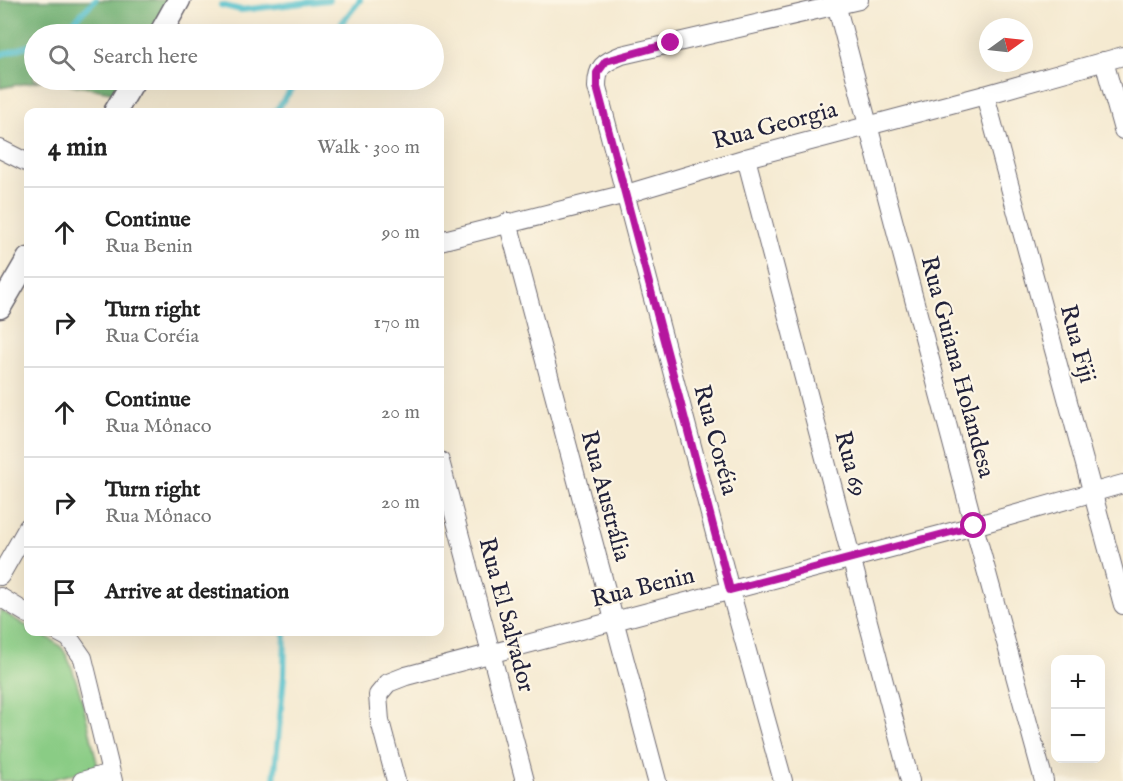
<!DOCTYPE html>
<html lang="en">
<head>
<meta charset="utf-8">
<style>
  :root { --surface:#fff; --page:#f2f2f2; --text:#222; --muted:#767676; --line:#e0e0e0 }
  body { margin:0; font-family:"IM FELL English",serif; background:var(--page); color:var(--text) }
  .controls { position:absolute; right:18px; bottom:18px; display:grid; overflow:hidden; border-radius:12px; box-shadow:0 6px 24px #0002 }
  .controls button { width:54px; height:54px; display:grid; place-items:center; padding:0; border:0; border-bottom:2px solid var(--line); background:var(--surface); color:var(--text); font:30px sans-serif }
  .compass { position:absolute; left:979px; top:18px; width:54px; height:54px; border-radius:50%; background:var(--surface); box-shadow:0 6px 24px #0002; rotate:75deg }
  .stop { position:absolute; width:18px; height:18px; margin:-14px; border:4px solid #b5179e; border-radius:50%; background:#fff }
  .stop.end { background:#b5179e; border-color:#fff; box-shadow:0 2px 6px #0008 }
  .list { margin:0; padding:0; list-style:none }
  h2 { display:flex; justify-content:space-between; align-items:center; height:78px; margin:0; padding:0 24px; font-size:26px }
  h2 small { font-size:20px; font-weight:400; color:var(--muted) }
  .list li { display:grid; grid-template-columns:39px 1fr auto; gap:18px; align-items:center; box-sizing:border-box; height:90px; padding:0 24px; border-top:2px solid var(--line) }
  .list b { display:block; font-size:22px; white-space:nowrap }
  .list p { margin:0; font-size:20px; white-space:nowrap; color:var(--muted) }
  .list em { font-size:20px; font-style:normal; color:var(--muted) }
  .icon { flex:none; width:33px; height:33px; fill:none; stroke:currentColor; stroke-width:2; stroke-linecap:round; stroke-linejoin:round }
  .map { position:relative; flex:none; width:1123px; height:781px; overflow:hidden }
  .search { position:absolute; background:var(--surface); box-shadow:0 6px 24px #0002; left:24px; top:24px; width:420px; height:66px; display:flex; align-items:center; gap:15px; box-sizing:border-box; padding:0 21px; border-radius:33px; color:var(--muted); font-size:22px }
  .panel { position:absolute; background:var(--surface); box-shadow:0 6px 24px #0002; left:24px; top:108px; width:420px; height:528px; border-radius:12px }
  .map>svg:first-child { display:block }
  .green { fill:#8acc85; stroke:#567760; stroke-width:1.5 }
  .forest { fill:#6fb072; stroke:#486956; stroke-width:1.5 }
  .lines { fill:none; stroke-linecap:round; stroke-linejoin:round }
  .stream { stroke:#53c0cc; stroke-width:6 }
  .minor-casing { stroke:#6c6870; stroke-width:20 }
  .tertiary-casing { stroke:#6c6870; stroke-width:25 }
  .minor { stroke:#fff; stroke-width:18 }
  .tertiary { stroke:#fff; stroke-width:22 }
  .route { stroke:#b5179e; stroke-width:8 }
  .labels { text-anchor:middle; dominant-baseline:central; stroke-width:4.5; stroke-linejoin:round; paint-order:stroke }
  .street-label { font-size:24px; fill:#22223b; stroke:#fcf5e5 }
</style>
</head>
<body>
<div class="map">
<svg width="1123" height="781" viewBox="0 0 1123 781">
  <rect width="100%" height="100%" fill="#fcf5e5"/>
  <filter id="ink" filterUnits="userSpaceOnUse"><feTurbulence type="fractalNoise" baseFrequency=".0167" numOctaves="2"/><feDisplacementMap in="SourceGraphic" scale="12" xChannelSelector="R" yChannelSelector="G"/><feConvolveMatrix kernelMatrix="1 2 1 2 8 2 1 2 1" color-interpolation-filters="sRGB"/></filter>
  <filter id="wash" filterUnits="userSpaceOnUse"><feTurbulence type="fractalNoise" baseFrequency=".008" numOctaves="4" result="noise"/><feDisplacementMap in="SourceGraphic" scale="24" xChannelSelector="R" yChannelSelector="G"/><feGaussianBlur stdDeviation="1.35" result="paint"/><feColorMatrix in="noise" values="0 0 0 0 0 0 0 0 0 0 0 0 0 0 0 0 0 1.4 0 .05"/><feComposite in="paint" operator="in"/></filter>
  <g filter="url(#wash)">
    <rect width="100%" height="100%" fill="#f5ead1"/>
    <path class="green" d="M0,610L28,627V632C40,632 52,639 61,647C76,663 92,742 98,767L46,781H0Z"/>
    <polygon class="forest" points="0,0 169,0 150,34 34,34 34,80 124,80 116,93 44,80 0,88"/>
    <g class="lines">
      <g class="stream">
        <polyline points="221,5 241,10 329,0"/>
        <polyline points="55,34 64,31 95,0"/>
        <polyline points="333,34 360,0"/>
        <polyline points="0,55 34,44"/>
        <polyline points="275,112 298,80"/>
        <polyline points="274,781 284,676 285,632"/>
      </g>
    </g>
  </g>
  <g filter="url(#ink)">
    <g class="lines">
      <g class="minor-casing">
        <g id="minor">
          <polyline points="835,0 974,526 1044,781"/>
          <polyline points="1104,61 1123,130"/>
          <polyline points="985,95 1123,605"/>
          <polyline points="0,149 28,163"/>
          <polyline points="746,158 910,781"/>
          <polyline points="508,222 657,781"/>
          <polyline points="440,241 626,194 746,158 985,95 1123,56"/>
          <polyline points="440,461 525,781"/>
          <polyline points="0,576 28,527"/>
          <polyline points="0,597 28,614"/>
          <polyline points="58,632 69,638 83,658 113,781"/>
          <polyline points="82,781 110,773"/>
          <polyline points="396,781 380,721 378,695 388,683 406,676 974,526 1123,484"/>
          <path d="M783,781L730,590L597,87C597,66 603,63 622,55L859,0"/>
        </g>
      </g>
      <g class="tertiary-casing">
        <g id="tertiary">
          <polyline points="160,34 179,0"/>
          <polyline points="115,112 134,80"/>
          <polyline points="0,307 28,259"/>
        </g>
      </g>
      <use href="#minor" class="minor"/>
      <use href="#tertiary" class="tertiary"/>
    </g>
  </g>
  <g class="lines" filter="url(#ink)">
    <polyline class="route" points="671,43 606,61 597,73 597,87 730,590 974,526"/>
  </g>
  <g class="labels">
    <g class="street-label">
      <text transform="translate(775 126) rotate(-15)">Rua Georgia</text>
      <text transform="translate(1077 344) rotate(75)">Rua Fiji</text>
      <text transform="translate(957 367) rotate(75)">Rua Guiana Holandesa</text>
      <text transform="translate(715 440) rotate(75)">Rua Coréia</text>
      <text transform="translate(850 464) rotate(75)">Rua 69</text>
      <text transform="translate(605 496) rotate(75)">Rua Austrália</text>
      <text transform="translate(643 588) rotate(-14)">Rua Benin</text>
      <text transform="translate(506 615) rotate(75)">Rua El Salvador</text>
    </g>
  </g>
</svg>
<div class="controls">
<button>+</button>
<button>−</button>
</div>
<svg class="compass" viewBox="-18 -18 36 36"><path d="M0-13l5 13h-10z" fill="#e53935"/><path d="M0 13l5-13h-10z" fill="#767676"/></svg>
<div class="stop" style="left:974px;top:526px"></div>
<div class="stop end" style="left:671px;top:43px"></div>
<div class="search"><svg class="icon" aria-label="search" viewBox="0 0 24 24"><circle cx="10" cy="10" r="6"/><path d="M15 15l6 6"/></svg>Search here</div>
<section class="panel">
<h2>4 min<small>Walk · 300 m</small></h2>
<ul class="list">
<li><svg class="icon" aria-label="ahead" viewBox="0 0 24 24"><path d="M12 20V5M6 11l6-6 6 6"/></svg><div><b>Continue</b><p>Rua Benin</p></div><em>90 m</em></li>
<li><svg class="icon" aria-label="right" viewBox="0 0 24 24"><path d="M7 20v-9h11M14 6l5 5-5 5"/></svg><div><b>Turn right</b><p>Rua Coréia</p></div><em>170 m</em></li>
<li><svg class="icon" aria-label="ahead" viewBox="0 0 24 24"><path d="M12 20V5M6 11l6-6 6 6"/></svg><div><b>Continue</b><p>Rua Mônaco</p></div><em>20 m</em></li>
<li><svg class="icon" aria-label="right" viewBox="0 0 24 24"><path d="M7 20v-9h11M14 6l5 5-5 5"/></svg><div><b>Turn right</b><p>Rua Mônaco</p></div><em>20 m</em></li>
<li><svg class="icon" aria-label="arrive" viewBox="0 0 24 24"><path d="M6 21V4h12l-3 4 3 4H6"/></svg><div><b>Arrive at destination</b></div></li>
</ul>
</section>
</div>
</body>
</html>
